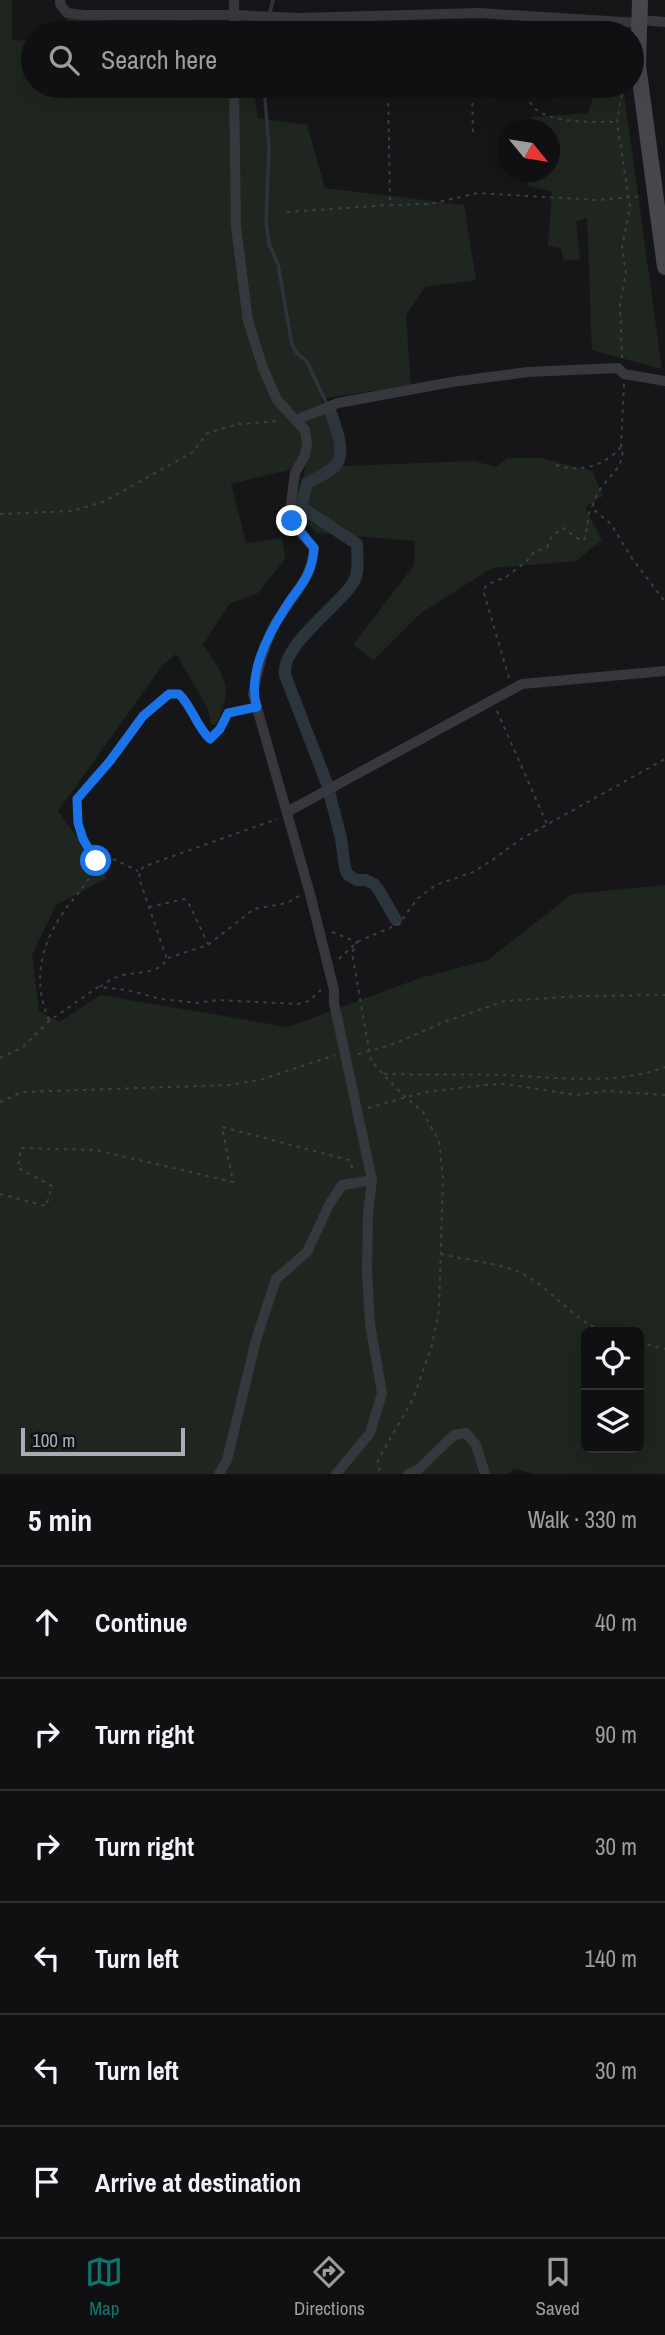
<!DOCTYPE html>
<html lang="en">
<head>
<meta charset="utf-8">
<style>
  :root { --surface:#101012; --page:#1e1e20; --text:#f1f3f6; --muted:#9c9d9f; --line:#303032; --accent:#0f766e }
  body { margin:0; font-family:"Archivo Narrow",sans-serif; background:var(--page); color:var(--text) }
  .controls { position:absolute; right:21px; bottom:21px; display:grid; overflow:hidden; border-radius:10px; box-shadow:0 7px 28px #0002 }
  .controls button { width:63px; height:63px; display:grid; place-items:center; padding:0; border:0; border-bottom:2px solid var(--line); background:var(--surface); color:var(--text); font:35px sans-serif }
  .compass { position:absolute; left:497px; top:119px; width:63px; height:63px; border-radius:50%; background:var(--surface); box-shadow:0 7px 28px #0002; rotate:120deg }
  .scale { position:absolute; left:21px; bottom:18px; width:164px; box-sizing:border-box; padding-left:7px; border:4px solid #a8adb8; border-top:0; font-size:19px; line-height:24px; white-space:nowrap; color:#a8adb8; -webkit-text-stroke:5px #111113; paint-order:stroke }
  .stop { position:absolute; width:21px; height:21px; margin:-16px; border:5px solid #1a73e8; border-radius:50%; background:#fff }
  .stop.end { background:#1a73e8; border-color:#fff; box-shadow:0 2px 7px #0008 }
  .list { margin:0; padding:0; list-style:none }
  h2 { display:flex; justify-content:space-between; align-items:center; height:91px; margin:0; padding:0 28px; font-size:30px }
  h2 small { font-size:23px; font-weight:400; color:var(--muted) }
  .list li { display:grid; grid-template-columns:46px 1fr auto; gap:21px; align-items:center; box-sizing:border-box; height:112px; padding:0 28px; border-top:2px solid var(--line) }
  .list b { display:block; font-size:26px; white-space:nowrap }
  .list em { font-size:23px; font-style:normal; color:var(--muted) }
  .icon { flex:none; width:38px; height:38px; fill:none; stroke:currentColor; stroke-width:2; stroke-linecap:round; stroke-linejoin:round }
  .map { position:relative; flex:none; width:665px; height:1474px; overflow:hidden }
  .search { position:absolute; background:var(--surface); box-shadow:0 7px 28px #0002; left:21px; right:21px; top:21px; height:77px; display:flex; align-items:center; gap:18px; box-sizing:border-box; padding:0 24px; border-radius:38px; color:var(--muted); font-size:26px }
  .sheet { height:763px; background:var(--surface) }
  nav { display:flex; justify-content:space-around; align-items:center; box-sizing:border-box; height:98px; border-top:2px solid var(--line); background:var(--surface); font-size:19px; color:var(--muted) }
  nav a { display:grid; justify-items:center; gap:4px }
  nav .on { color:var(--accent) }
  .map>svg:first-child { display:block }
  .green { fill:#1e261f; fill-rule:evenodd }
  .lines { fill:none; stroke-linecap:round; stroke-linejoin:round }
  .stream { stroke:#2c353c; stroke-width:3.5 }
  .canal { stroke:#2c353c; stroke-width:12 }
  .path { stroke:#3d3f44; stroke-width:2; stroke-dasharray:3.5 5; stroke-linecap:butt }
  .street { stroke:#37383d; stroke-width:10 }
  .secondary { stroke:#45474d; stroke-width:16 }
  .route { stroke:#1a73e8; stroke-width:9 }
</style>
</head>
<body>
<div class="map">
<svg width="665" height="1474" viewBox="0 0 665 1474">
  <rect width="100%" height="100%" fill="#161618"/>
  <g class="green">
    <path d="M0,0H12V40L33,41V86H253L258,118L307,125L325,188L464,205L476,280L425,287L406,315L411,385L321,399L343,466L474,461L496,467L507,458H541L592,471L603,496L585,507L602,540L576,561L492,568L421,613L374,660L353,645L414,565L415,541L317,533L300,517L301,490L305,466L231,484L246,543L282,538L285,559L258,593L229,604L203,645C226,679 234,686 216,725L211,724L207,707L176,654L162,666L58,811L107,878L56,905L32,955L39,1011L60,1022L100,995L288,1027L420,978L488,960L572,894L665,885V1474H534L514,1469L508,1474H0ZM586,1332H639V1448H586Z"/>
    <polygon points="68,18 127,22 188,20 203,33 66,33"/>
    <polygon points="597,86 623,86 662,369 592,350 587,218 576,222 580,259 564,261 561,248 548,246 552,192 528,186 529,172 550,172 550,130 530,129 531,117 588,113"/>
  </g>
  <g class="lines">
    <g class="stream">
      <polyline points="270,12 273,0"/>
      <polyline points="266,33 268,22"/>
      <polyline points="264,86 269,149 266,221 269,244 278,264 292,345 296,352 307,362 326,402"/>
    </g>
    <path class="canal" d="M330,410C334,424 347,451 336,465C330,472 316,478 307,483L301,507L357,544C357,555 360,573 353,583C338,607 281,645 285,675L327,784L341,838L345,868L348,875L357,880H366L374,884L380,892L396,920"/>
    <g class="path">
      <polyline points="471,25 471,33"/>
      <polyline points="388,26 388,33"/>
      <polyline points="388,86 390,205 429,204 478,193 598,200 643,196"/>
      <polyline points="472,86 473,135"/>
      <path d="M530,102C540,124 594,122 616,122"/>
      <polyline points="287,212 389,205"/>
      <polyline points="622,358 620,304 626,273 622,248 630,207 617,122 623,86"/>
      <path d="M624,384L621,446C630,470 592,484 593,509L611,524L631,557L665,602"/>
      <path d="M556,465C579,473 605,466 621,447"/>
      <polyline points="0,514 72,511 103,502 193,452 206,434 210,432 239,424 281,421"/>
      <path d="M509,678L483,590L488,584L506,577L527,561L533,553L547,547L552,536L563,528L580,540H584C588,529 587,513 592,506"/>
      <polyline points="497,711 547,824"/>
      <polyline points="90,848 138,871"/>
      <polyline points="149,907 184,899 189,904 208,944"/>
      <polyline points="332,932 357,942 352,953 371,1061 403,1095 423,1112 439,1141 443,1178 439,1310 432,1345 413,1399 378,1460 380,1474"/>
      <polyline points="168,958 208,945 254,909 287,903 299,896"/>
      <polyline points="339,959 357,942 399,924 417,899 436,885 473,872 491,861 521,839 665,759"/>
      <path d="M100,987C104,984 109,980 114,978C131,970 157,977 167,959L140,881L139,871L145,866L277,819"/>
      <path d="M49,1020C31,979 42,941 67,907C79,892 92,879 96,861L83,839L78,823L77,799L110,761L143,716L169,694L174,692C194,700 195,725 210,739L220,729L228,713L247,709"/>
      <polyline points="358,1054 394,1044 444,1022 505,1001 580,996 665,995"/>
      <polyline points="0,1058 23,1047 49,1021 98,987 127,990 161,999 198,1003 218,1000 298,1004 309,1001 321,990"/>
      <path d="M384,1074C424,1075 464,1074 503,1075C553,1077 617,1086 665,1067"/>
      <polyline points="0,1102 22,1092 229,1085 260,1080 335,1055"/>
      <polyline points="368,1108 425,1092 484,1085 505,1084 576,1095 607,1091 665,1095"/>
      <polyline points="0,1194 46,1206 52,1186 18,1168 21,1148 96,1150 233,1182 222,1127 349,1160 354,1172"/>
      <path d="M441,1254C461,1259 504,1264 521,1273C553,1289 572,1320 605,1332"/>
      <polyline points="639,1342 665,1349"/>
    </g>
    <g class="street">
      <polyline points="60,0 60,4 67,13 84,15 234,15 298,18 478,13 639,23"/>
      <polyline points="234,0 234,33"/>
      <polyline points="639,20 665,22"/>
      <path d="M234,86L236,226L248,321L263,368L277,400L305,430L307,445L305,455L295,473L290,512L298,530L314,548C312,583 286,601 272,630C263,650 257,672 253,694L310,894L334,990V1003L372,1180L368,1213L367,1272L370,1324L382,1393L370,1433L336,1474"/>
      <polyline points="296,420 338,403 452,382 528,372 618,368 624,374 665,381"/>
      <polyline points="287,812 522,684 665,671"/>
      <polyline points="219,1474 227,1460 256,1340 276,1279 307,1252 329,1205 342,1185 372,1180"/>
      <polyline points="408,1474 419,1469 454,1435 466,1433 476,1445 485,1474"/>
    </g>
    <polyline class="secondary" points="640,0 638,65 665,267"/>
  </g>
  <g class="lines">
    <path class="route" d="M96,861L83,839L78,823L77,799L110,761L143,716L169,694H179C193,708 196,726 210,739L220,729L228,713L257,707C247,676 267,636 284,610C298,586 312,579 314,548L292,521"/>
  </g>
</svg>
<div class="controls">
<button><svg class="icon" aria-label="locate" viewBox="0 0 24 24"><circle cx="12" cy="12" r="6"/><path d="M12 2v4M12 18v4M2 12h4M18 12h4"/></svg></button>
<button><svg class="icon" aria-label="layers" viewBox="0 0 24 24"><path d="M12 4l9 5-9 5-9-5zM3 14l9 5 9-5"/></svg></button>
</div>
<svg class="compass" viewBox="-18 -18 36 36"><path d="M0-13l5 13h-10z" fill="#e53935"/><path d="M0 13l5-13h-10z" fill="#9c9d9f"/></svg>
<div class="scale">100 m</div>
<div class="stop" style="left:96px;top:861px"></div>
<div class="stop end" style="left:292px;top:521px"></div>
<div class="search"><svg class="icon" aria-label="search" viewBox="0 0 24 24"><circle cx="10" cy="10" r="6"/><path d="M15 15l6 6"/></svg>Search here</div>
</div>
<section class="sheet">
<h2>5 min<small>Walk · 330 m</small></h2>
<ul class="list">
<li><svg class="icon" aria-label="ahead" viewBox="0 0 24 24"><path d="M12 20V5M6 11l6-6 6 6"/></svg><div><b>Continue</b></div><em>40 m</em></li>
<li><svg class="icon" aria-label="right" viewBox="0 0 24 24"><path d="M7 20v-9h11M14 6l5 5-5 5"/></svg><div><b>Turn right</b></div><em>90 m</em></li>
<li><svg class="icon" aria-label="right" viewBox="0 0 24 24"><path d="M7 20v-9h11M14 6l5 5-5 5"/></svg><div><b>Turn right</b></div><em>30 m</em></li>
<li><svg class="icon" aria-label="left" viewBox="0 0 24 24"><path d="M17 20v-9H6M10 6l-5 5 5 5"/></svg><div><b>Turn left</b></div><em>140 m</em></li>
<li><svg class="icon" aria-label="left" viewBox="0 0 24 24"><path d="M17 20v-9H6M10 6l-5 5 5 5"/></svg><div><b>Turn left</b></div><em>30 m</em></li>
<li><svg class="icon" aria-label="arrive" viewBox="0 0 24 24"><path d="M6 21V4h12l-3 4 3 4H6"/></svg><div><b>Arrive at destination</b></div></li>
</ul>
</section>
<nav>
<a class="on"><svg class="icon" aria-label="map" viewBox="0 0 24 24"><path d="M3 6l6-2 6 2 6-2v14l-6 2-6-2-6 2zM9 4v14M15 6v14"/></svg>Map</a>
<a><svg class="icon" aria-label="directions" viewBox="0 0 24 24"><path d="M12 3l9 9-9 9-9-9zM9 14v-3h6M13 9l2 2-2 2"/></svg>Directions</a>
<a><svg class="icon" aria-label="saved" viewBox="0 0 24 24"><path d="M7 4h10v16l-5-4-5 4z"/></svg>Saved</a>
</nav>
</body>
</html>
